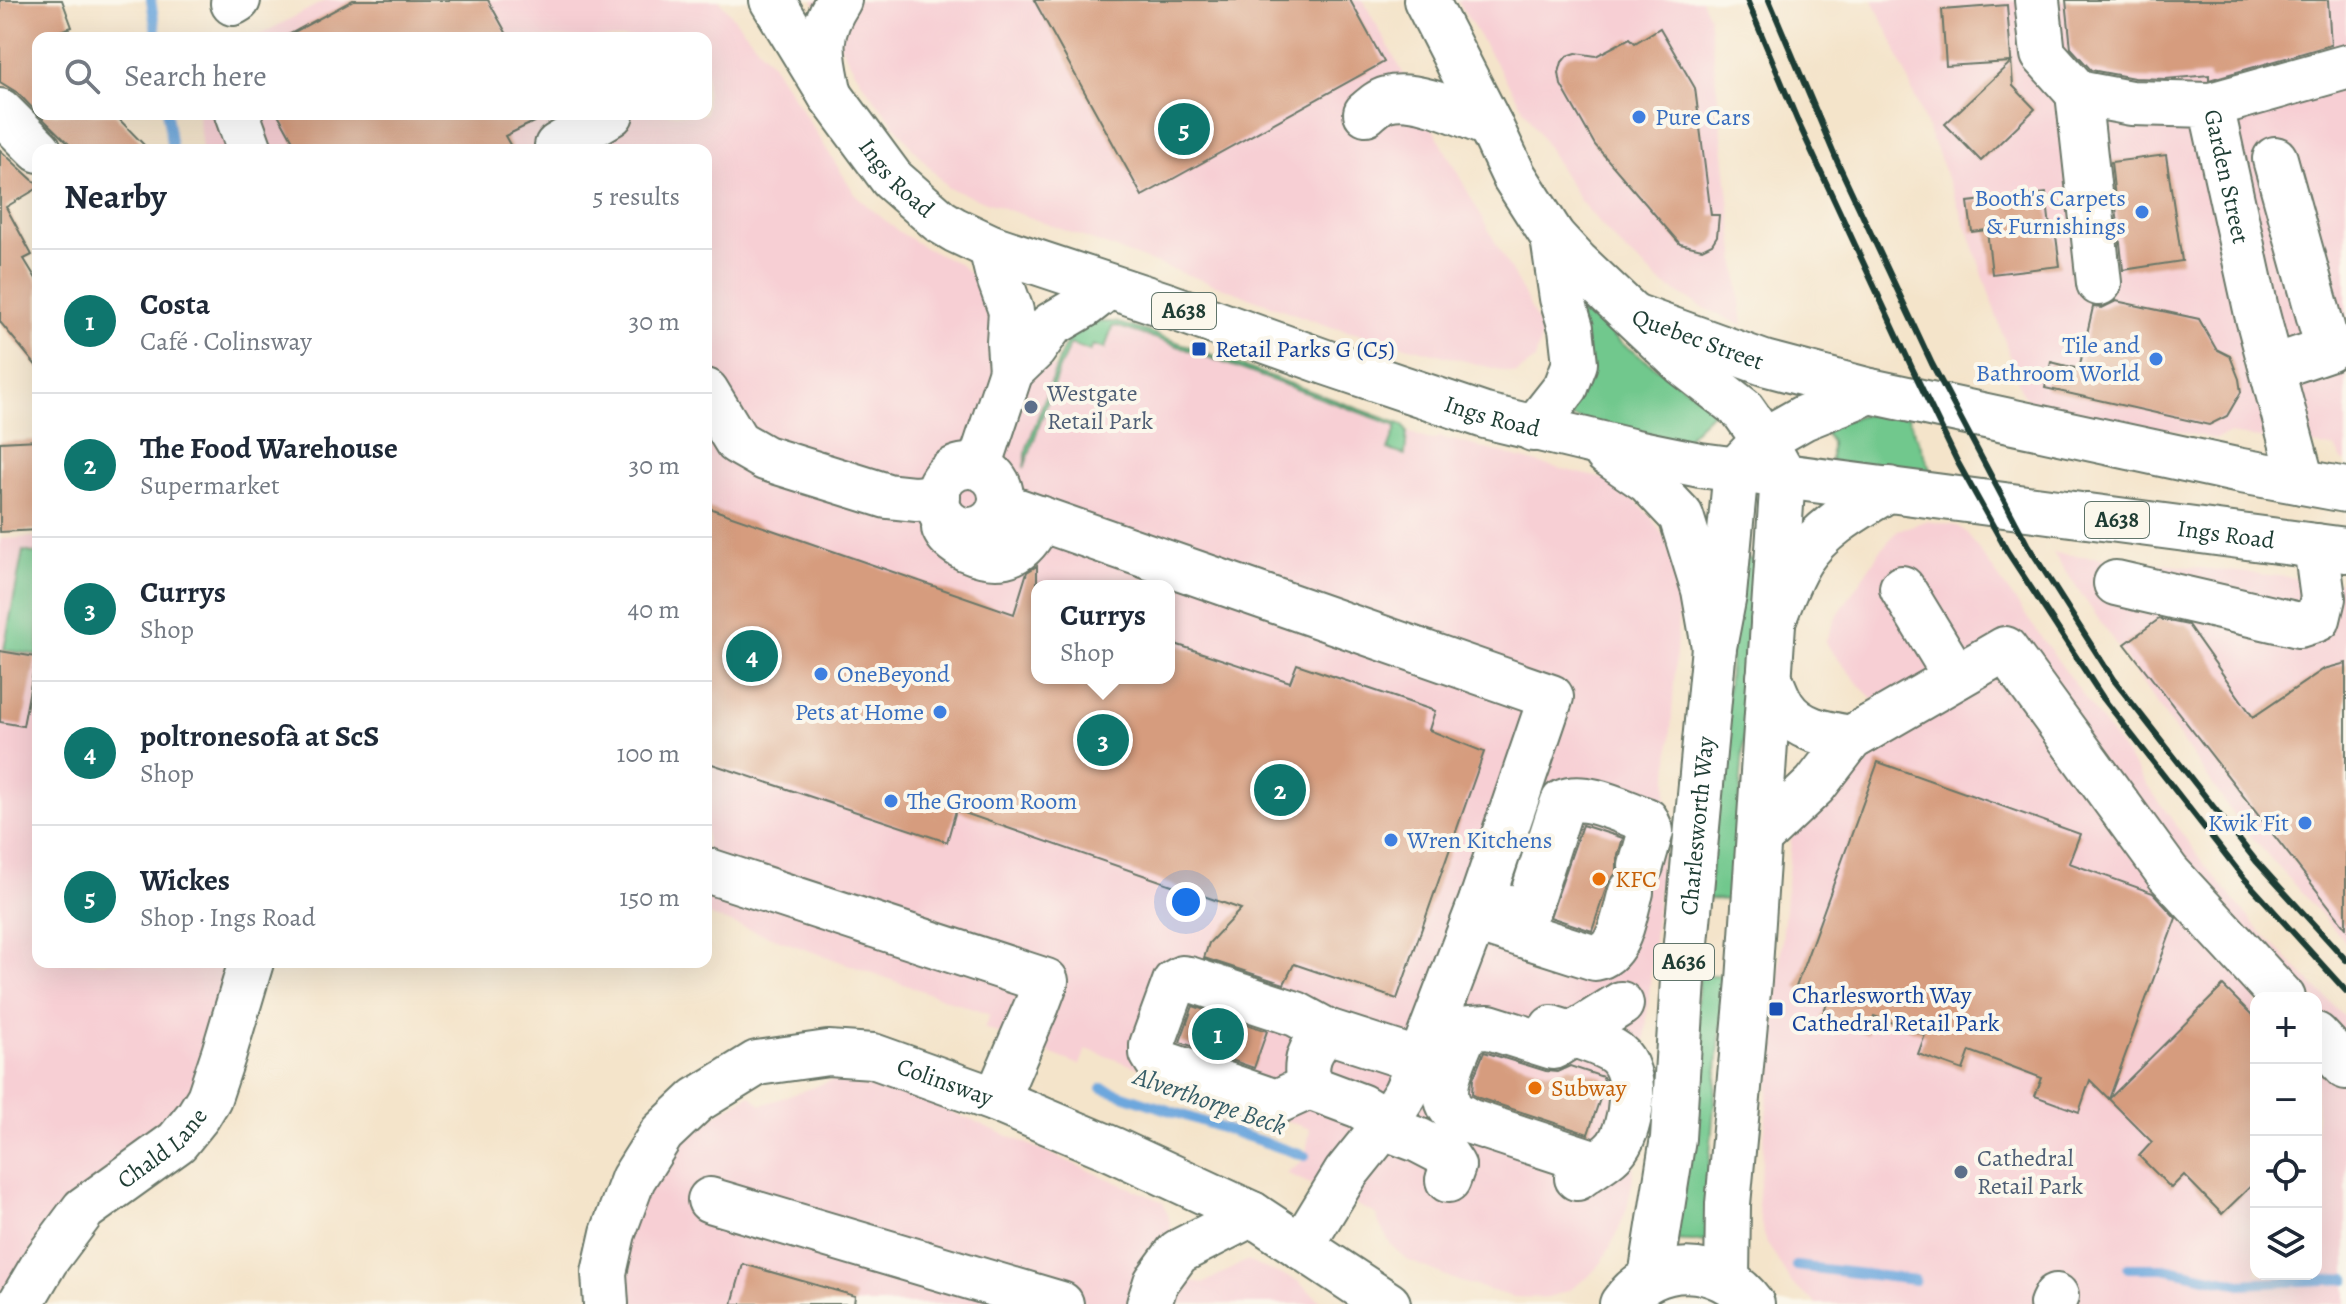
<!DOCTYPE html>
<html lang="en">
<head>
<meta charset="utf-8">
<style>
  :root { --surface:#fff; --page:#f6f6f7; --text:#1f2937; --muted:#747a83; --line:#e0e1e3; --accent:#0f766e }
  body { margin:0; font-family:Alegreya,serif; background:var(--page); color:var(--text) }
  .controls { position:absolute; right:24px; bottom:24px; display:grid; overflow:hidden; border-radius:16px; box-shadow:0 8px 32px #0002 }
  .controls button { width:72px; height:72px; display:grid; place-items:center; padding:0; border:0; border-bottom:2px solid var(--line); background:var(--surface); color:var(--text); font:40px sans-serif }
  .you { position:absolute; left:1186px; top:902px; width:28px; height:28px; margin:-20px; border:6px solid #fff; border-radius:50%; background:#1a73e8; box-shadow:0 0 0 12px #1a73e833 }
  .badge { display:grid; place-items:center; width:52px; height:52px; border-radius:50%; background:var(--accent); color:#fff; font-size:26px; font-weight:700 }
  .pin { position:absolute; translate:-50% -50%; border:4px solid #fff; box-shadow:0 2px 8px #0006 }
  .popup { position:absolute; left:1031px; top:580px; width:144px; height:104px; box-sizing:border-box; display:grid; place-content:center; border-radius:16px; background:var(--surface); filter:drop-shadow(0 2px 6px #0005); font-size:26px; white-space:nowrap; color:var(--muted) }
  .popup b { font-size:30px; color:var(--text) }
  .popup::after { content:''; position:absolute; left:50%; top:100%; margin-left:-16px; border:16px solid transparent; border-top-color:var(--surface) }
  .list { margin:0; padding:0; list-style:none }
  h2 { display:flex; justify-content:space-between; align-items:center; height:104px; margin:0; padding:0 32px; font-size:34px }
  h2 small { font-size:26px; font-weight:400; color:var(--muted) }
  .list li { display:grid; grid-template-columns:52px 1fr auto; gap:24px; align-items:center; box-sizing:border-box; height:144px; padding:0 32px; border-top:2px solid var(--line) }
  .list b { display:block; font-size:30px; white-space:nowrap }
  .list p { margin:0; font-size:26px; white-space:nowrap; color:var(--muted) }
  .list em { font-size:26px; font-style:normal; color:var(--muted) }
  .icon { flex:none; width:44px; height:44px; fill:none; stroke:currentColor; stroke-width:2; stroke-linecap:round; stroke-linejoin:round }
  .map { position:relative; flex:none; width:2346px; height:1304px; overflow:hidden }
  .search { position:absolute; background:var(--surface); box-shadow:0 8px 32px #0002; left:32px; top:32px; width:680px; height:88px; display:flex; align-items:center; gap:20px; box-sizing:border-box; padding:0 28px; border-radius:16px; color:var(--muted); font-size:30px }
  .panel { position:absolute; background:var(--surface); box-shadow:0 8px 32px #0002; left:32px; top:144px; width:680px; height:824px; border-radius:16px }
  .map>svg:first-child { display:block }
  .built { fill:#f7cfd4; fill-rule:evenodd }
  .green { fill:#71c88d; stroke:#488260; stroke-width:2 }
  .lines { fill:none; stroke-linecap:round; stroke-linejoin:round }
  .stream { stroke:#6da7dd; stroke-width:10 }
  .building { fill:#d69c7e }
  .minor-casing { stroke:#6a7768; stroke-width:48 }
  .major-casing { stroke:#6a7768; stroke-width:48 }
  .highway-casing { stroke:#6a7768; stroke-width:48 }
  .minor { stroke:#fff; stroke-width:44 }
  .major { stroke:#fff; stroke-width:44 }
  .highway { stroke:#fff; stroke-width:44 }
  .rail { stroke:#1f3d34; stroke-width:6 }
  .shop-dot { fill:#3f7fe0; stroke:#fbf7ec; stroke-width:3 }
  .transit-dot { fill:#1a4fb4; stroke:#fbf7ec; stroke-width:3 }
  .service-dot { fill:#5c6f8a; stroke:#fbf7ec; stroke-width:3 }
  .food-dot { fill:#e8710a; stroke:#fbf7ec; stroke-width:3 }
  .labels { text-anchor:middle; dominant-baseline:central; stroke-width:8; stroke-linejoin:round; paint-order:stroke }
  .shield { fill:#fbf7ec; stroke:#61756b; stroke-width:2 }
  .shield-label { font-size:22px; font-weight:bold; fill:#1f3d34 }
  .shop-label { font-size:24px; fill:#366cbe; stroke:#fbf7ec; text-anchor:start }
  .street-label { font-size:24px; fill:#1f3d34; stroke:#fbf7ec }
  .transit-label { font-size:24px; fill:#164399; stroke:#fbf7ec; text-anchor:start }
  .service-label { font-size:24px; fill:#4e5e75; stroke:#fbf7ec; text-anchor:start }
  .food-label { font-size:24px; fill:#c56008; stroke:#fbf7ec; text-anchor:start }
  .water-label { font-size:26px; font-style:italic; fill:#365d67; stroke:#fbf7ec }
</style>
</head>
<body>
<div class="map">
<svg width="2346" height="1304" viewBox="0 0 2346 1304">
  <rect width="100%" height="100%" fill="#fbf7ec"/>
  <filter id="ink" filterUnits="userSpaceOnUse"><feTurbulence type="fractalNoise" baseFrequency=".0125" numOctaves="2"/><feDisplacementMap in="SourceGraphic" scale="16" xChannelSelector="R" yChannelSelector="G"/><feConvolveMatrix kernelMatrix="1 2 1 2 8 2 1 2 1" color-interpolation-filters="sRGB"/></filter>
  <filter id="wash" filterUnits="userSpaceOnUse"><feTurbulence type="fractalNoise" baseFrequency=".006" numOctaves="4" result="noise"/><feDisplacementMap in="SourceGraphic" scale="32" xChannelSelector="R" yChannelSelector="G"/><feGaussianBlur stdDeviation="1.8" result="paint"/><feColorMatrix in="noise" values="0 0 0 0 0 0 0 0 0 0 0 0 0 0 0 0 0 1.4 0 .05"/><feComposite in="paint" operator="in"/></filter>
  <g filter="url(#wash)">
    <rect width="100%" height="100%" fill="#f4e4ca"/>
    <g class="built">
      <path d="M326,0H719L773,65L857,197L898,231L925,248L958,263L978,281L1047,366L1058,368V363L1070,337L1115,322L1155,334L1378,415L1403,425L1408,432L1427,439L1433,440L1440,437L1453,440L1545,465L1609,480L1627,493L1651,517L1666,540L1677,567L1680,591L1666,808L1632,1184L1627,1208L1618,1232L1602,1262L1588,1277L1571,1289L1548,1298L1513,1297L1458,1281L1407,1260L1391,1245L1380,1226L1376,1214L1286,1173L1305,1159L1310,1129L1086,1049L1080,1065L984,1028L990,1015L706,914V150H202L198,114H706V38H254ZM1037,586H1169V678H1037Z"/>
      <polygon points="813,0 1363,0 1527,300 1542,333 1535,360 1516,374 1331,327 948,188 914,150 861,81"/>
      <polygon points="1457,0 1701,0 1709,16 1743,326 1700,306 1661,283 1617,243 1580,201"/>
      <polygon points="1872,0 2346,0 2346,462 2342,461 2335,448 2229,434 2216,439 2029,402 2022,393 1969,233 1890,35"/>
      <path d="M1926,521L1957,526L1966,532L2203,863L2260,931L2346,1018V1304H1816L1791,1283L1764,1238L1758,1206L1792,830L1849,771L1902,729L1860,686L1825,643L1835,619L1880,551L1898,530ZM2256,998H2316V1274H2256Z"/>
      <polygon points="38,537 38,962 251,962 209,1098 0,1304 0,539"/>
      <polygon points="2053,553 2346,583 2346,943 2239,823"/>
      <polygon points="833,1080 910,1094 1163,1202 1170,1222 1172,1241 1142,1273 1204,1283 1246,1261 1298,1281 1324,1304 621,1304 627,1226 663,1163 702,1123 750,1095 762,1105"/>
    </g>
    <g class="green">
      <polygon points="1573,299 1618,341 1716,409 1691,433 1686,442 1565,416"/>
      <polygon points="1096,322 1115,322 1155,334 1403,425 1407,432 1405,455 1388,450 1397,426 1164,341 1116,326 1112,327 1105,349 1093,345 1090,351 1070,344 1059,369 1024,468 1027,448 1062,351 1070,337"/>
      <polygon points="1868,414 1908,416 1932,473 1831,463 1831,442 1821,427"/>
      <polygon points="23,551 38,554 38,655 4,650"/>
      <polygon points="1740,558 1757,559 1732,900 1708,899"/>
      <polygon points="1700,975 1725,975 1707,1189 1713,1242 1668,1240"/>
    </g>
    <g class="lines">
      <g class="stream">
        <polyline points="151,0 157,38"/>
        <polyline points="167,114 172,150"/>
        <polyline points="1102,1088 1305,1156"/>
        <polyline points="1796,1266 1915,1280"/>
        <polyline points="2128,1268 2164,1268 2240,1284 2346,1279"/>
      </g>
    </g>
    <g id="blocks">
      <g class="building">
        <polygon points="0,0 62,0 72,27 38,38 38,114 18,93 0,82"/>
        <polygon points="353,0 488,0 509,38 283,38"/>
        <polygon points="1034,0 1350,0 1384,62 1142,196"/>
        <polygon points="2066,0 2328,0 2331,45 2209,80 2209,75 2166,79 2134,78 2091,70 2071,48"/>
        <polygon points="2007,5 2013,86 2035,109 1981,161 1945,124 2011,62 1946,66 1942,10"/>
        <polygon points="1660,28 1695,88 1711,215 1719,215 1717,236 1712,244 1702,249 1680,244 1595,145 1561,85 1559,73 1562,62 1567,56 1576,53 1596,56 1630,38 1635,43"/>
        <polygon points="38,114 114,114 149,150 75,150"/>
        <polygon points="278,114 550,114 505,136 513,150 298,150"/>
        <polygon points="0,150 38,185 38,188 6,207 32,255 24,259 38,282 38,368 0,322"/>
        <polygon points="2166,155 2182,261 2123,270 2111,162"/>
        <polygon points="2046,193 2051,236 2056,236 2060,266 1992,274 1987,230 1972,232 1968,202"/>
        <polygon points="2116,301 2199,319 2216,349 2230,356 2239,379 2241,392 2227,416 2209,425 2045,388 2051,362 2079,369 2093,307 2102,308"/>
        <polygon points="38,440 38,530 0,532 0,442"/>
        <polygon points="706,507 1014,614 1027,572 1037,566 1037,678 1169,678 1169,642 1290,682 1297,664 1435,711 1429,730 1484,752 1397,999 1294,964 1284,984 1204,958 1209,943 1241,909 956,810 947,842 706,762"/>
        <polygon points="2159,619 2188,625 2253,717 2324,669 2346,663 2346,928 2125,644"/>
        <polygon points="0,651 36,657 23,726 0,722"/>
        <polygon points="1878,762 2080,834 2069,863 2153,893 2176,918 2109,1099 2090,1080 2079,1112 2035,1096 2042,1078 1997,1061 1970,1051 1963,1070 1918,1054 1925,1035 1874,1016 1867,1034 1821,1018 1829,999 1796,987"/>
        <polygon points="1582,825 1623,838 1617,859 1617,872 1607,885 1592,931 1550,917"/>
        <polygon points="2223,986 2256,1019 2256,1181 2222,1214 2184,1175 2171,1188 2139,1156 2152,1142 2109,1099"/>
        <polygon points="1193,1006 1267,1031 1254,1068 1180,1042"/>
        <polygon points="1484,1052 1546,1071 1557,1072 1570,1066 1603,1077 1605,1084 1588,1134 1479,1098 1472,1094 1473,1079"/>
        <polygon points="743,1264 855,1296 854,1304 732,1304"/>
      </g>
    </g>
  </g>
  <g filter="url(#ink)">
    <use href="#blocks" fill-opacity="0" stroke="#6a7768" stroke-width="2"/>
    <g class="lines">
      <g class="minor-casing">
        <g id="minor">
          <path id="s1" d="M2037,0L2043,54L2078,93L2131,103L2211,105L2257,314L2302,482"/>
          <polyline points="233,3 238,0"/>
          <polyline points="2078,93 2099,283"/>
          <path d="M830,95C822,55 815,37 839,0"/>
          <polyline points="2211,105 2346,67"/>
          <polyline points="0,111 39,150"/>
          <path d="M1366,113C1372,108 1379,101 1387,99C1417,91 1461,114 1490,125"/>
          <polyline points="237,114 250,150"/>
          <polyline points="559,150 557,146 611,114"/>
          <polyline points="991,247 997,272 1011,311 1009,342 1011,371 1034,349 1051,325 1085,305 1108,287"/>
          <polyline points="2272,368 2328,349 2275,159"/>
          <polyline points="706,391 737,442 765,458 887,496 915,499 938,497"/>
          <circle cx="969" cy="498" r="32"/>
          <polyline points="979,467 1011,371"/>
          <polyline points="1001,505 1551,697 1482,899 1420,1061 1405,1094 1387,1122 1346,1173 1301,1247"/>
          <path d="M944,528C948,538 957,544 967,549C1004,565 1025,553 1040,518"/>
          <polyline points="2116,583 2299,625 2318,619 2323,598 2316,546"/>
          <polyline points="1902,588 1956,677"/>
          <path d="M1769,677C1774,687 1777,698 1783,707C1798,730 1826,734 1851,738L1872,726"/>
          <polyline points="1759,838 1815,785 1851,738 2005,649 2168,873 2283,998"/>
          <polyline points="706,870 1046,981 1037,1005 996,1100"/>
          <path d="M1482,899L1521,911L1529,906L1559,813L1563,802C1585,792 1623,812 1646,820L1651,831L1641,866"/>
          <path d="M1479,921L1595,958C1621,953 1624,914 1631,892"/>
          <path d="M1552,1028C1570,1034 1601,1042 1616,1053C1640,1072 1632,1126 1617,1147C1607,1160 1589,1168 1577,1178"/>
          <polyline points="2316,1035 2346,1067"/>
          <polyline points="1309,1087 1276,1102 1157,1061 1152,1053 1152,1045 1175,982 1182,978 1189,979 1296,1014 1327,1031"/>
          <path d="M1387,1122L1360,1106L1309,1087C1304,1061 1309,1050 1327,1031L1420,1061"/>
          <polyline points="1383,1127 1418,1140 1445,1154 1453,1166 1448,1180"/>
          <path d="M1596,1163L1468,1121C1463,1117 1456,1115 1452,1110C1436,1090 1457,1054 1464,1034L1470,1028L1489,1027L1553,1047L1621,1004"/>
          <polyline points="710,1200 1061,1304"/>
          <path id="s2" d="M20,1304L46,1260L84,1209L177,1142L198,1116L209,1098L224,1053L251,962"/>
          <path id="s3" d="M606,1304L604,1273L613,1233L633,1179L662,1133L697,1100L757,1063L828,1053L873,1056L996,1100L1112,1149L1252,1214L1388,1304"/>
          <polyline points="1149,1304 1156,1282 1178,1252 1252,1214"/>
          <polyline points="2052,1304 2056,1296"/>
        </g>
      </g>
      <g class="major-casing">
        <g id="major">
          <path id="s4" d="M1651,1277L1673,1138L1684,964L1714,647L1724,595L1736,469"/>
          <polyline points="1727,1280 1728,1204 1749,981 1783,475"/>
          <path d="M1622,1304C1654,1258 1720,1260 1752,1304"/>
        </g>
      </g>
      <g class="highway-casing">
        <g id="highway">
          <path id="s5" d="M772,0L830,95L892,179L940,221L955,230L991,247L1169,306L1328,363L1485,416L1631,451L1700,465L2346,550"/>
          <polyline points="1426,0 1490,125 1514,176 1553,237 1576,262 1684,364 1742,409 1764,440 1783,475"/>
          <path id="s6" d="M1634,316L1764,363L1870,391L2236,470L2346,490"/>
          <polyline points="1533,429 1566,387 1575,363 1571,328 1562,298 1553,237"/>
          <polyline points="1607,453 1648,481 1681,516 1704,590 1714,647"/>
          <polyline points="1743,462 1764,440 1803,418 1870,391"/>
          <path d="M1773,621C1781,600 1789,578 1801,559C1822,527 1858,508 1889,489"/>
        </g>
      </g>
      <use href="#minor" class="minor"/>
      <use href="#major" class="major"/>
      <use href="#highway" class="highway"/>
      <g class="rail">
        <polyline points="1747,0 1798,122 1913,370 1957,461 2007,551 2103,698 2243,877 2346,991"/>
        <polyline points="1769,0 1838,163 1932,364 2027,544 2113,679 2256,861 2346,960"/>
      </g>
    </g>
  </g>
  <g class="shop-dot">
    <circle cx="1639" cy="117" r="8"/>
    <circle cx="2142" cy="212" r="8"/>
    <circle cx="2156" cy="359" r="8"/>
    <circle cx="821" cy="674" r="8"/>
    <circle cx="940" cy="712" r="8"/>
    <circle cx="891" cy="801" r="8"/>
    <circle cx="2305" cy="823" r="8"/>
    <circle cx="1391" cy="840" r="8"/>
  </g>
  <g class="transit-dot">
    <rect x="1191" y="341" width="16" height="16" rx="4"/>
    <rect x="1768" y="1001" width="16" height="16" rx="4"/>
  </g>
  <g class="service-dot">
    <circle cx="1031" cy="407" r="8"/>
    <circle cx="1961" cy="1172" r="8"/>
  </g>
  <g class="food-dot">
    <circle cx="1599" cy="879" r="8"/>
    <circle cx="1535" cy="1088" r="8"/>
  </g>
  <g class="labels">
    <g class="shield">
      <rect x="1152" y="293" width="64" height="36" rx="6"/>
      <rect x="2085" y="502" width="64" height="36" rx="6"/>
      <rect x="1654" y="944" width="60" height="36" rx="6"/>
    </g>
    <g class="shield-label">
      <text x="1184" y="311">A638</text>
      <text x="2117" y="520">A638</text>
      <text x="1684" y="962">A636</text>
    </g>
    <g class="shop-label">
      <text x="1655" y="117">Pure Cars</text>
      <text x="2126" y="198" text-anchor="end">Booth's Carpets<tspan x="2126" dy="28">&amp; Furnishings</tspan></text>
      <text x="2140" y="345" text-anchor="end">Tile and<tspan x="2140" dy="28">Bathroom World</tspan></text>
      <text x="837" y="674">OneBeyond</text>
      <text x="924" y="712" text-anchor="end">Pets at Home</text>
      <text x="907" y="801">The Groom Room</text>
      <text x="2289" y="823" text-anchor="end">Kwik Fit</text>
      <text x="1407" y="840">Wren Kitchens</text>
    </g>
    <g class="street-label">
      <text stroke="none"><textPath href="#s5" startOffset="218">Ings Road</textPath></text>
      <text stroke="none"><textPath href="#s1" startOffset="314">Garden Street</textPath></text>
      <text stroke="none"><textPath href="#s6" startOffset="68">Quebec Street</textPath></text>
      <text stroke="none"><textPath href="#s5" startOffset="866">Ings Road</textPath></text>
      <text stroke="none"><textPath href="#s5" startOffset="1610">Ings Road</textPath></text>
      <text stroke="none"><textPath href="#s4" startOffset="454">Charlesworth Way</textPath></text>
      <text stroke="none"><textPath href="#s3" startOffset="496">Colinsway</textPath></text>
      <text stroke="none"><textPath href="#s2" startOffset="214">Chald Lane</textPath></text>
    </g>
    <g class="transit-label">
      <text x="1215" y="349">Retail Parks G (C5)</text>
      <text x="1792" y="995">Charlesworth Way<tspan x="1792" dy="28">Cathedral Retail Park</tspan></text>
    </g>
    <g class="service-label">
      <text x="1047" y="393">Westgate<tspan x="1047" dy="28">Retail Park</tspan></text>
      <text x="1977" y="1158">Cathedral<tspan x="1977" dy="28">Retail Park</tspan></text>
    </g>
    <g class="food-label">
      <text x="1615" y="879">KFC</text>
      <text x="1551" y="1088">Subway</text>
    </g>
    <g class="water-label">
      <text transform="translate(1210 1101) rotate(19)">Alverthorpe Beck</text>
    </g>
  </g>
</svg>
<div class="controls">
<button>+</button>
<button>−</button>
<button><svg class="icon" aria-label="locate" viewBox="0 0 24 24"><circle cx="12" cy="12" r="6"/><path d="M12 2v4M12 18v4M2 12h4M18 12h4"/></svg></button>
<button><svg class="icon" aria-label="layers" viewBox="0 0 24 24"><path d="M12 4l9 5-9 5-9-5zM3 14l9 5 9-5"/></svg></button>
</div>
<div class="you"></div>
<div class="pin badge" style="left:1218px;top:1034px">1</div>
<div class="pin badge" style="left:1280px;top:790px">2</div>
<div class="pin badge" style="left:1103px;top:740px">3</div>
<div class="popup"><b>Currys</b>Shop</div>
<div class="pin badge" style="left:752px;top:656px">4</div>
<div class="pin badge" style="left:1184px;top:129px">5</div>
<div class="search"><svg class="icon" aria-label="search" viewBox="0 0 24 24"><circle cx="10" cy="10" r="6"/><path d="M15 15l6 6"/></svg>Search here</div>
<section class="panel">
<h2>Nearby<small>5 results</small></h2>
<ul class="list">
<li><span class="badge">1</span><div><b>Costa</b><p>Café · Colinsway</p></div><em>30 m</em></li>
<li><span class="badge">2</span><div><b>The Food Warehouse</b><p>Supermarket</p></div><em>30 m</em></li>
<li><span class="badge">3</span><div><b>Currys</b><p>Shop</p></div><em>40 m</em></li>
<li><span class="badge">4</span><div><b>poltronesofà at ScS</b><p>Shop</p></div><em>100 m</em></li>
<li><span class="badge">5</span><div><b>Wickes</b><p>Shop · Ings Road</p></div><em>150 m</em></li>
</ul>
</section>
</div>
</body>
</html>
